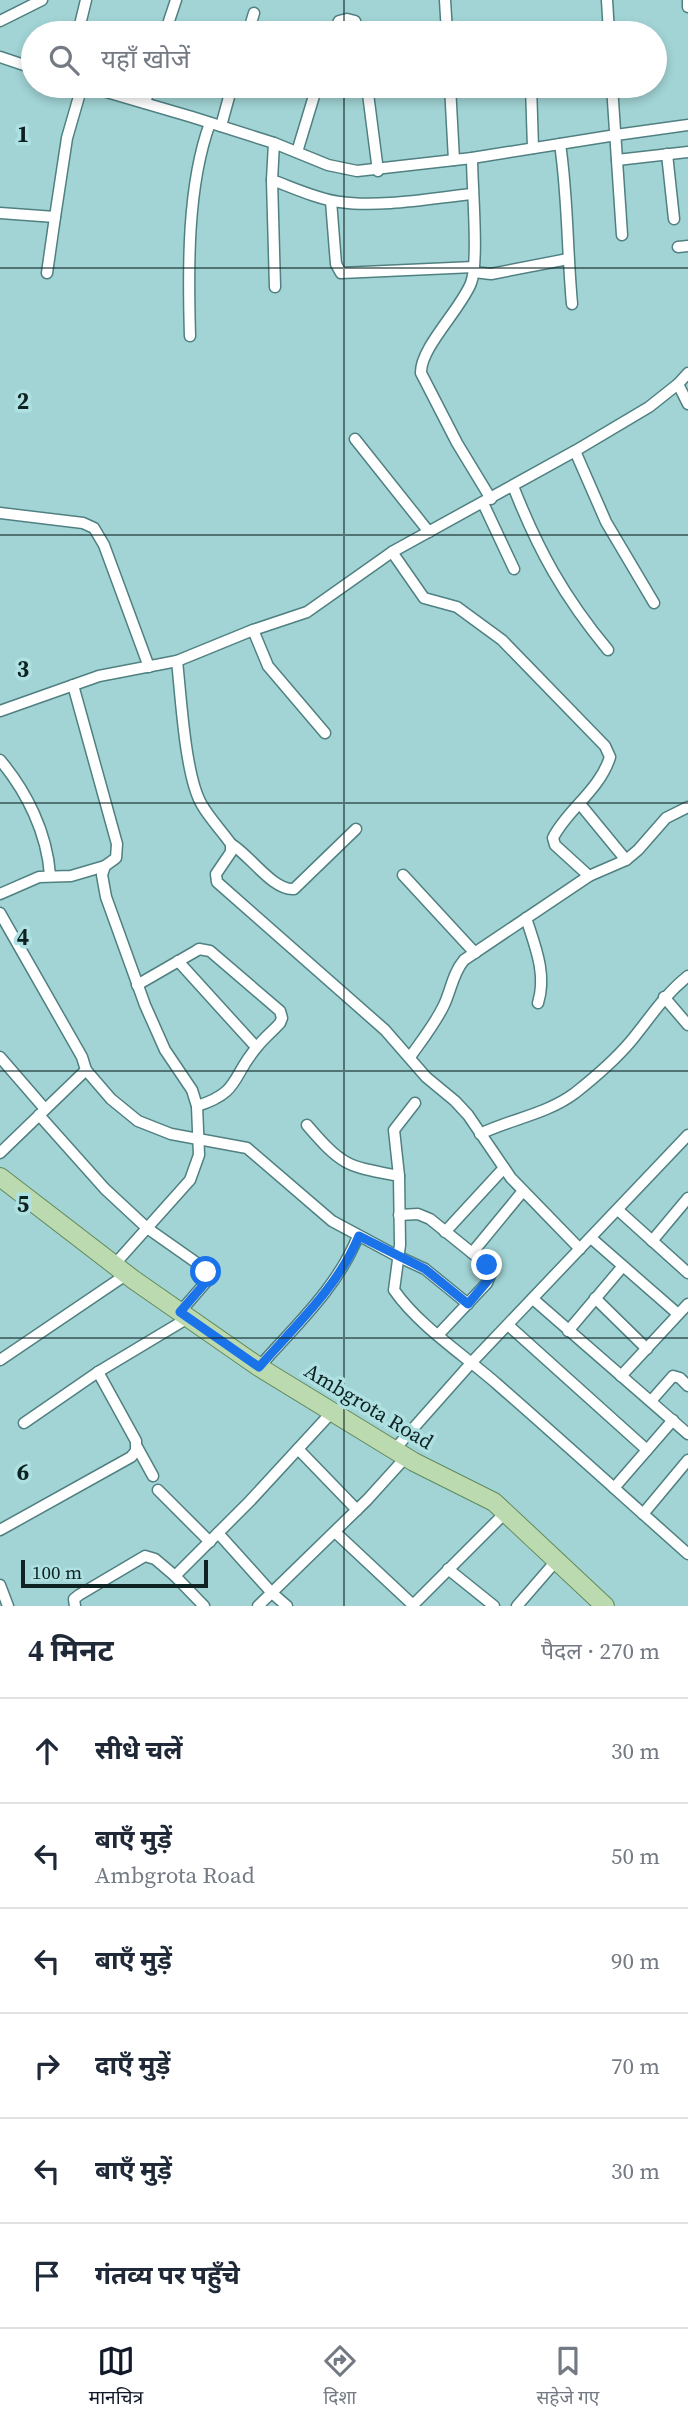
<!DOCTYPE html>
<html lang="hi">
<head>
<meta charset="utf-8">
<style>
  :root { --surface:#fff; --page:#f6f6f7; --text:#1f2937; --muted:#747a83; --line:#e0e1e3; --accent:#111827 }
  body { margin:0; font-family:"Source Serif 4","Noto Sans Devanagari",serif; background:var(--page); color:var(--text) }
  .scale { position:absolute; left:21px; bottom:18px; width:187px; box-sizing:border-box; padding-left:7px; border:4px solid #0e2222; border-top:0; font-size:19px; line-height:24px; white-space:nowrap; color:#0e2222; -webkit-text-stroke:5px #afe1e2; paint-order:stroke }
  .stop { position:absolute; width:21px; height:21px; margin:-16px; border:5px solid #1a73e8; border-radius:50%; background:#fff }
  .stop.end { background:#1a73e8; border-color:#fff; box-shadow:0 2px 7px #0008 }
  .list { margin:0; padding:0; list-style:none }
  h2 { display:flex; justify-content:space-between; align-items:center; height:91px; margin:0; padding:0 28px; font-size:30px }
  h2 small { font-size:23px; font-weight:400; color:var(--muted) }
  .list li { display:grid; grid-template-columns:46px 1fr auto; gap:21px; align-items:center; box-sizing:border-box; height:105px; padding:0 28px; border-top:2px solid var(--line) }
  .list b { display:block; font-size:26px; white-space:nowrap }
  .list p { margin:0; font-size:23px; white-space:nowrap; color:var(--muted) }
  .list em { font-size:23px; font-style:normal; color:var(--muted) }
  .icon { flex:none; width:38px; height:38px; fill:none; stroke:currentColor; stroke-width:2; stroke-linecap:round; stroke-linejoin:round }
  .map { position:relative; flex:none; width:688px; height:1606px; overflow:hidden }
  .search { position:absolute; background:var(--surface); box-shadow:0 4px 10px #0003; left:21px; right:21px; top:21px; height:77px; display:flex; align-items:center; gap:18px; box-sizing:border-box; padding:0 24px; border-radius:38px; color:var(--muted); font-size:26px }
  .sheet { height:721px; background:var(--surface) }
  nav { display:flex; justify-content:space-around; align-items:center; box-sizing:border-box; height:98px; border-top:2px solid var(--line); background:var(--surface); font-size:19px; color:var(--muted) }
  nav a { display:grid; justify-items:center; gap:4px }
  nav .on { color:var(--accent) }
  .map>svg:first-child { display:block }
  .lines { fill:none; stroke-linecap:round; stroke-linejoin:round }
  .street-casing { stroke:#508081; stroke-width:13 }
  .primary-casing { stroke:#62895b; stroke-width:20 }
  .street { stroke:#fff; stroke-width:10 }
  .primary { stroke:#bcdaaf; stroke-width:18 }
  .route { stroke:#1a73e8; stroke-width:9 }
  .grid { fill:none; stroke:#0e2222; stroke-width:2; stroke-opacity:0.55 }
  .labels { text-anchor:middle; dominant-baseline:central; stroke-width:7; stroke-linejoin:round; paint-order:stroke }
  .street-label { font-size:21px; fill:#0e2222; stroke:#afe1e2 }
  .grid-label { font-size:23px; text-anchor:middle; font-weight:bold; fill:#0e2222; stroke:#afe1e2; stroke-width:7; stroke-linejoin:round; paint-order:stroke }
</style>
</head>
<body>
<div class="map">
<svg width="688" height="1606" viewBox="0 0 688 1606">
  <rect width="100%" height="100%" fill="#a2d4d5"/>
  <g class="lines">
    <g class="street-casing">
      <g id="street">
        <polyline points="445,0 447,33"/>
        <polyline points="607,0 609,33"/>
        <polyline points="688,0 688,7"/>
        <polyline points="0,21 42,0"/>
        <polyline points="78,33 86,0"/>
        <polyline points="165,33 176,0"/>
        <polyline points="248,33 254,13"/>
        <polyline points="334,33 339,21 347,19 355,21 359,33"/>
        <polyline points="0,57 33,68"/>
        <polyline points="86,86 192,117 274,143 328,165 357,171 472,158 616,135 688,125"/>
        <polyline points="367,86 378,171"/>
        <polyline points="450,86 454,160"/>
        <polyline points="531,86 533,148"/>
        <polyline points="612,86 622,235"/>
        <polyline points="145,103 150,86"/>
        <polyline points="221,126 232,86"/>
        <polyline points="274,143 272,180 275,287"/>
        <path d="M560,144C568,197 567,250 572,304"/>
        <polyline points="297,152 317,86"/>
        <polyline points="667,154 674,219"/>
        <path d="M472,158C472,185 479,263 471,283C461,309 420,348 421,373L457,443L491,499"/>
        <polyline points="617,160 688,152"/>
        <path d="M272,180C294,188 317,199 340,202C379,208 433,198 472,194"/>
        <polyline points="331,201 336,264 341,273 474,267"/>
        <polyline points="0,213 55,217 67,138 82,86"/>
        <polyline points="678,247 688,246"/>
        <polyline points="474,272 491,274 568,259"/>
        <polyline points="47,273 55,217"/>
        <path d="M190,336C188,269 187,186 210,123"/>
        <polyline points="678,384 688,404"/>
        <polyline points="355,439 429,532"/>
        <polyline points="575,451 606,522 654,603"/>
        <path d="M513,486C538,550 564,597 608,650"/>
        <polyline points="483,503 514,569"/>
        <polyline points="0,513 83,523 94,528 104,545 149,667"/>
        <path d="M392,552L424,598L457,607L502,640L605,746L610,757C600,790 566,811 553,838L555,845L589,876"/>
        <polyline points="253,630 268,666 325,733"/>
        <path d="M177,661C181,696 185,777 202,805C210,819 222,831 231,844V852L216,874L217,882L385,1030L426,1077L455,1101L468,1115L511,1178L580,1249"/>
        <polyline points="73,685 117,844 116,858 105,866 102,875 106,897 145,1005 165,1050 192,1090 197,1106 199,1155 190,1180 114,1265"/>
        <polyline points="0,711 99,676 177,661 253,630 307,612 392,552 575,451 649,407 678,384 688,373"/>
        <path d="M0,760C27,792 47,833 50,875"/>
        <polyline points="580,804 626,860"/>
        <path d="M231,844C250,855 273,891 294,889L356,829"/>
        <polyline points="403,875 475,953"/>
        <polyline points="0,894 39,877 71,876 105,866"/>
        <polyline points="0,913 82,1057 86,1070 0,1153"/>
        <path d="M526,918C535,946 547,974 538,1003"/>
        <polyline points="178,961 256,1047"/>
        <path d="M137,985L196,951L199,949L210,951L280,1011L282,1018L280,1023C273,1031 264,1038 257,1047C231,1077 241,1092 197,1106"/>
        <polyline points="664,997 688,1025"/>
        <polyline points="0,1057 45,1109"/>
        <path d="M410,1057C422,1040 435,1024 444,1005C451,990 453,973 464,960L589,876L626,860L638,850L666,818L688,807"/>
        <polyline points="86,1070 111,1099 138,1121 171,1134 247,1148 332,1221 399,1257 425,1269 468,1304"/>
        <path d="M415,1103L394,1130L399,1176L400,1245L394,1290C419,1326 464,1355 497,1384C561,1440 624,1497 688,1554"/>
        <polyline points="39,1115 105,1189 147,1228 204,1268 206,1282 180,1312"/>
        <path d="M307,1125C343,1167 347,1166 399,1176"/>
        <path d="M480,1134C511,1119 547,1114 575,1093C594,1078 615,1060 631,1041C650,1018 664,995 688,976"/>
        <polyline points="618,1210 688,1273"/>
        <polyline points="399,1215 418,1214 430,1219 487,1265 491,1273 487,1283 438,1335"/>
        <polyline points="445,1232 504,1168"/>
        <polyline points="591,1238 678,1314"/>
        <polyline points="652,1241 688,1198"/>
        <polyline points="472,1253 523,1191"/>
        <polyline points="595,1298 647,1349"/>
        <polyline points="533,1299 688,1434"/>
        <polyline points="508,1325 647,1450"/>
        <polyline points="568,1331 623,1266"/>
        <polyline points="0,1360 127,1274"/>
        <path d="M259,1367C295,1326 338,1287 358,1236"/>
        <polyline points="621,1376 688,1304"/>
        <polyline points="651,1401 673,1376 680,1378 688,1386"/>
        <polyline points="24,1423 98,1372 188,1318"/>
        <polyline points="137,1447 153,1476"/>
        <polyline points="298,1449 357,1510"/>
        <polyline points="394,1450 472,1362 688,1135"/>
        <polyline points="614,1488 673,1420"/>
        <polyline points="158,1490 210,1542"/>
        <polyline points="643,1514 688,1460"/>
        <polyline points="0,1530 131,1457 136,1451 136,1441 98,1372"/>
        <polyline points="335,1532 413,1605"/>
        <polyline points="218,1533 272,1593 287,1606"/>
        <polyline points="448,1569 494,1606"/>
        <polyline points="175,1576 204,1606"/>
        <polyline points="0,1585 8,1606"/>
        <polyline points="75,1606 74,1599 79,1595 145,1556 155,1559 175,1576 250,1501 332,1412"/>
        <polyline points="258,1606 367,1500 406,1457"/>
        <polyline points="412,1606 506,1512"/>
        <polyline points="517,1606 556,1561"/>
      </g>
    </g>
    <g class="primary-casing">
      <polyline id="primary" points="0,1177 134,1280 259,1367 414,1462 494,1502 605,1606"/>
    </g>
    <use href="#street" class="street"/>
    <use href="#primary" class="primary"/>
  </g>
  <g class="lines">
    <path class="route" d="M206,1272V1282L180,1312L259,1367C295,1326 338,1287 359,1236L425,1269L468,1304L490,1278L491,1273L487,1265"/>
  </g>
  <path class="grid" d="M344,0V33M344,86V1606M0,268H688M0,535H688M0,803H688M0,1071H688M0,1338H688"/>
  <g class="labels">
    <g class="street-label">
      <text transform="translate(369 1406) rotate(31)">Ambgrota Road</text>
    </g>
  </g>
  <g class="grid-label">
    <text x="23" y="142">1</text>
    <text x="23" y="409">2</text>
    <text x="23" y="677">3</text>
    <text x="23" y="945">4</text>
    <text x="23" y="1212">5</text>
    <text x="23" y="1480">6</text>
  </g>
</svg>
<div class="scale">100 m</div>
<div class="stop" style="left:206px;top:1272px"></div>
<div class="stop end" style="left:487px;top:1265px"></div>
<div class="search"><svg class="icon" aria-label="search" viewBox="0 0 24 24"><circle cx="10" cy="10" r="6"/><path d="M15 15l6 6"/></svg>यहाँ खोजें</div>
</div>
<section class="sheet">
<h2>4 मिनट<small>पैदल · 270 m</small></h2>
<ul class="list">
<li><svg class="icon" aria-label="ahead" viewBox="0 0 24 24"><path d="M12 20V5M6 11l6-6 6 6"/></svg><div><b>सीधे चलें</b></div><em>30 m</em></li>
<li><svg class="icon" aria-label="left" viewBox="0 0 24 24"><path d="M17 20v-9H6M10 6l-5 5 5 5"/></svg><div><b>बाएँ मुड़ें</b><p>Ambgrota Road</p></div><em>50 m</em></li>
<li><svg class="icon" aria-label="left" viewBox="0 0 24 24"><path d="M17 20v-9H6M10 6l-5 5 5 5"/></svg><div><b>बाएँ मुड़ें</b></div><em>90 m</em></li>
<li><svg class="icon" aria-label="right" viewBox="0 0 24 24"><path d="M7 20v-9h11M14 6l5 5-5 5"/></svg><div><b>दाएँ मुड़ें</b></div><em>70 m</em></li>
<li><svg class="icon" aria-label="left" viewBox="0 0 24 24"><path d="M17 20v-9H6M10 6l-5 5 5 5"/></svg><div><b>बाएँ मुड़ें</b></div><em>30 m</em></li>
<li><svg class="icon" aria-label="arrive" viewBox="0 0 24 24"><path d="M6 21V4h12l-3 4 3 4H6"/></svg><div><b>गंतव्य पर पहुँचे</b></div></li>
</ul>
</section>
<nav>
<a class="on"><svg class="icon" aria-label="map" viewBox="0 0 24 24"><path d="M3 6l6-2 6 2 6-2v14l-6 2-6-2-6 2zM9 4v14M15 6v14"/></svg>मानचित्र</a>
<a><svg class="icon" aria-label="directions" viewBox="0 0 24 24"><path d="M12 3l9 9-9 9-9-9zM9 14v-3h6M13 9l2 2-2 2"/></svg>दिशा</a>
<a><svg class="icon" aria-label="saved" viewBox="0 0 24 24"><path d="M7 4h10v16l-5-4-5 4z"/></svg>सहेजे गए</a>
</nav>
</body>
</html>
